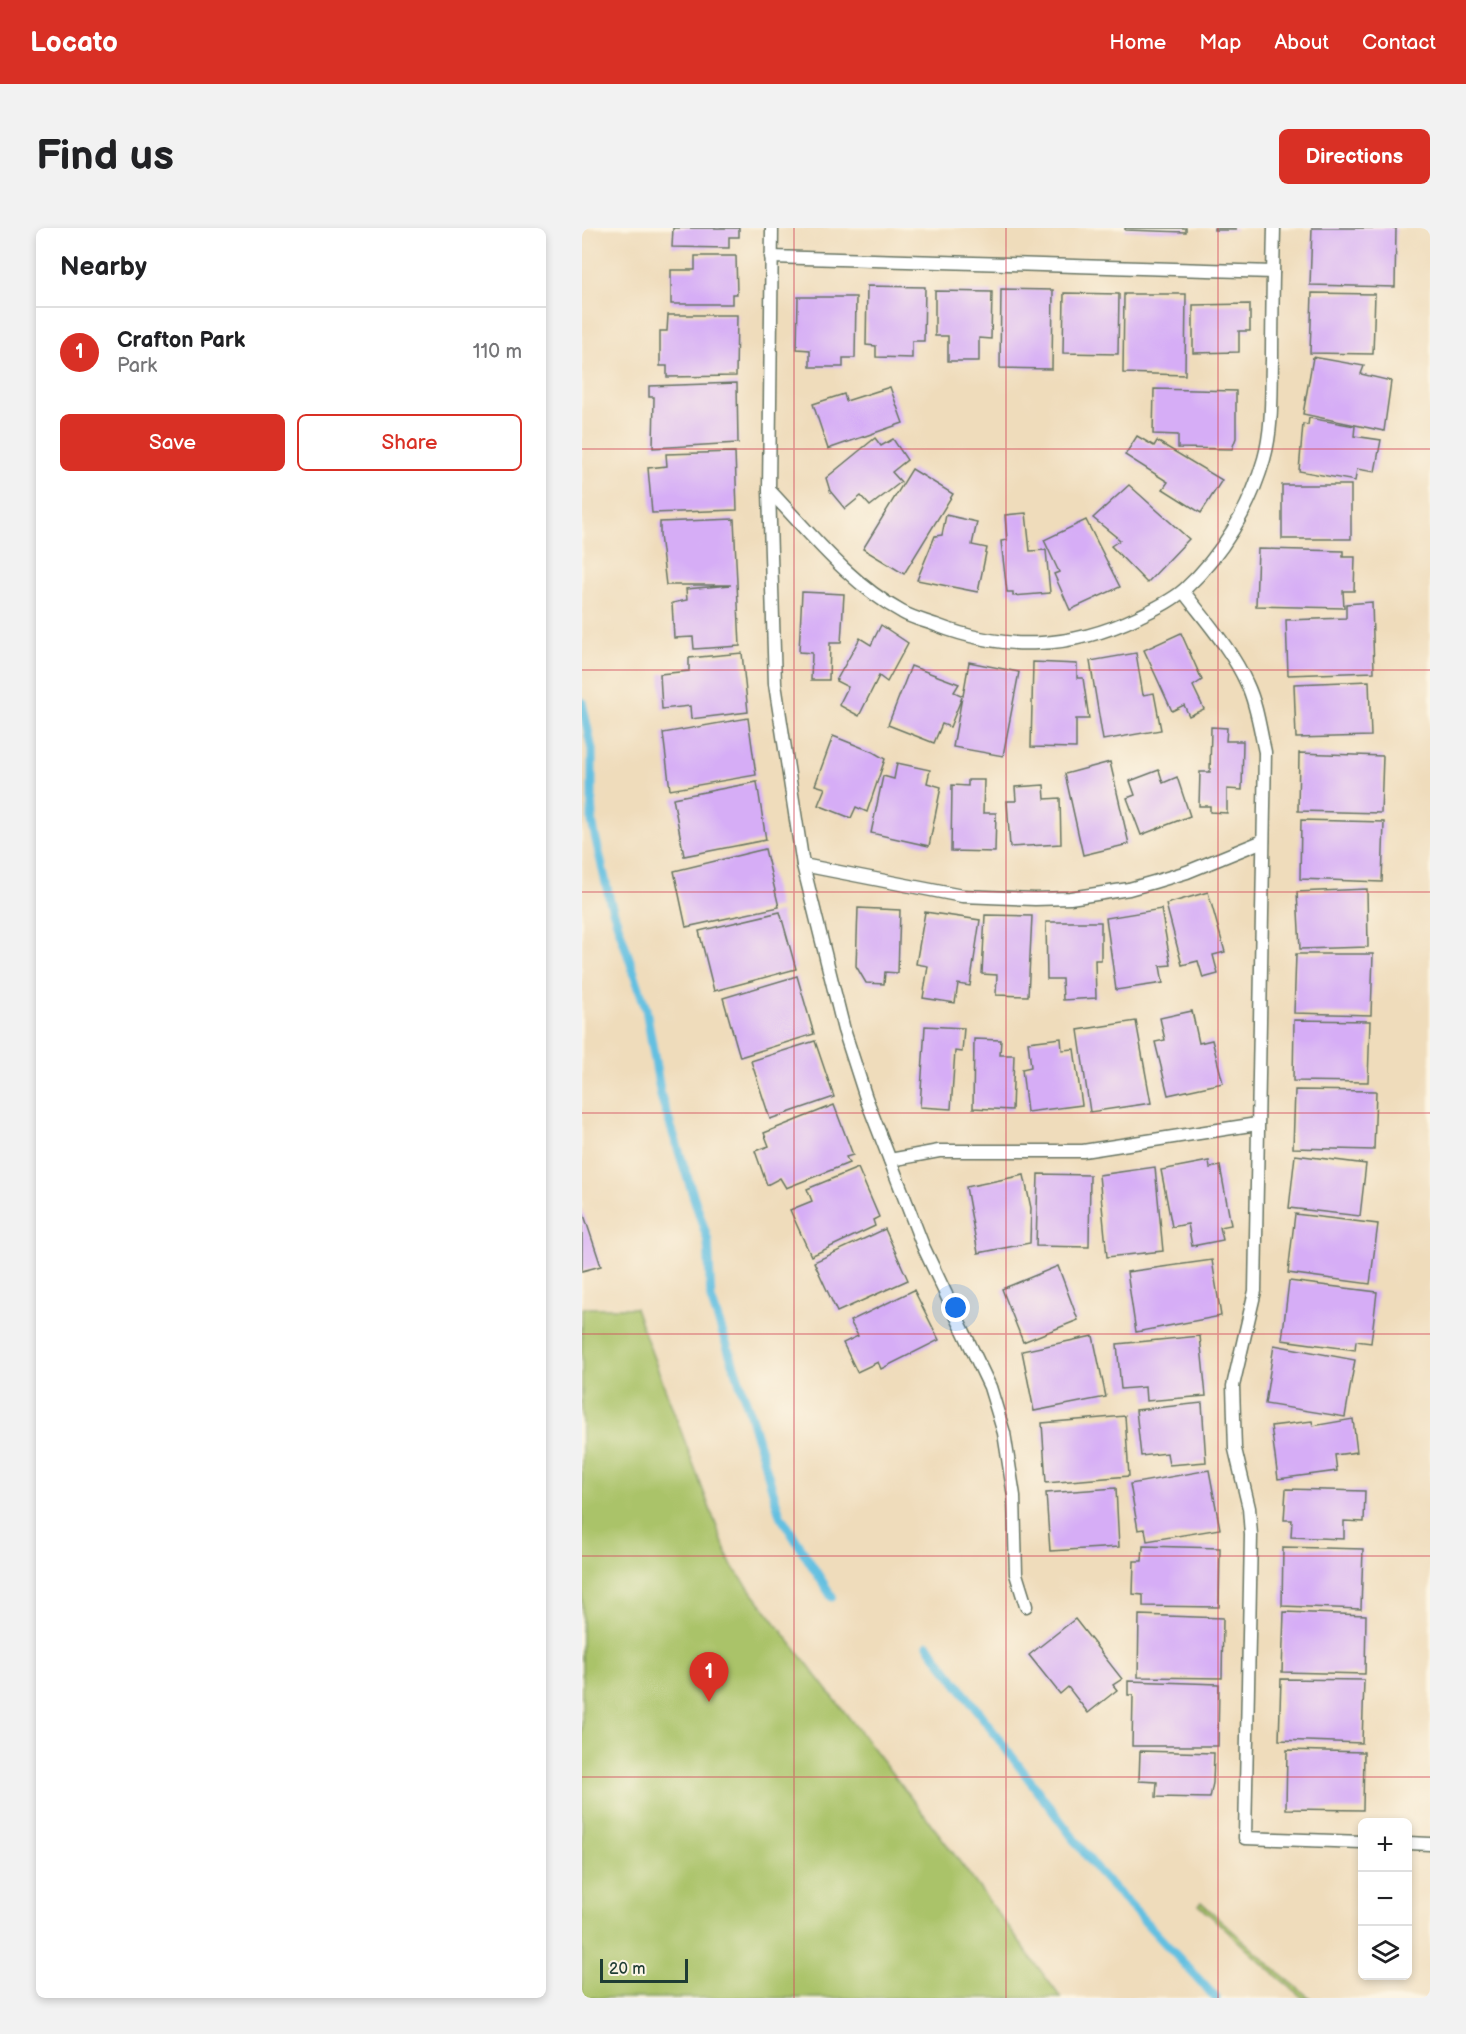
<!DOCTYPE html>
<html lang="en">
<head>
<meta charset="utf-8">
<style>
  :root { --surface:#fff; --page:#f2f2f2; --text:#202124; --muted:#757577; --line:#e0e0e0; --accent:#d93025 }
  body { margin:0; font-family:"Balsamiq Sans",sans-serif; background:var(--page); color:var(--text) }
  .controls { position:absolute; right:18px; bottom:18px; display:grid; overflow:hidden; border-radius:9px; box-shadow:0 3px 9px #0003 }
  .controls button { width:54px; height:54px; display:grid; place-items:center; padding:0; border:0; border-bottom:2px solid var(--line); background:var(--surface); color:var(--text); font:30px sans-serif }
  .scale { position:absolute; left:18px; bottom:15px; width:88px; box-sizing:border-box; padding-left:6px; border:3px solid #1f3d34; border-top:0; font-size:16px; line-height:21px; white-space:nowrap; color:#1f3d34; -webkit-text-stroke:4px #fcf5e5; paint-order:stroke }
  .you { position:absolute; left:374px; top:1080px; width:21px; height:21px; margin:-15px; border:4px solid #fff; border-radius:50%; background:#1a73e8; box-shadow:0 0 0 9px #1a73e833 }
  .badge { display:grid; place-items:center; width:39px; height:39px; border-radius:50%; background:var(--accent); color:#fff; font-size:20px; font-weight:700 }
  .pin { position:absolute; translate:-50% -50px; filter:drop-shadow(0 2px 3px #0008) }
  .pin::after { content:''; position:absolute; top:32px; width:21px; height:18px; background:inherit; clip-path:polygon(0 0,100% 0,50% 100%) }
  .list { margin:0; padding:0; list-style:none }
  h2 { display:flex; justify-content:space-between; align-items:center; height:78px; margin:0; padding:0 24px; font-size:26px }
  h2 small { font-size:20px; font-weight:400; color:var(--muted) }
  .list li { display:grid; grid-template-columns:39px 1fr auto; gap:18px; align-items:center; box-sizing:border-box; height:90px; padding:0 24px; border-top:2px solid var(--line) }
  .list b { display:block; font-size:22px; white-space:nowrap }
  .list p { margin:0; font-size:20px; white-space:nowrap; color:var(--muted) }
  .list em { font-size:20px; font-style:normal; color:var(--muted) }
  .actions { display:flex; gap:12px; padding:18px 24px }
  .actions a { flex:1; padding:14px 0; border:2px solid var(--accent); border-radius:9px; text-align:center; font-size:21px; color:var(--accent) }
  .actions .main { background:var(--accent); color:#fff }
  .icon { flex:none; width:33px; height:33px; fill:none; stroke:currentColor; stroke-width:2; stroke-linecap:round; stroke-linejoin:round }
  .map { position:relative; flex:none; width:848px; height:1770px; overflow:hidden; border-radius:9px }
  header { display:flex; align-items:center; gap:36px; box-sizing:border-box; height:84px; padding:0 30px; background:var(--accent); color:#fff }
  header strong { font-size:28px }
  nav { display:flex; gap:33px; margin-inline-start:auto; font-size:21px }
  .intro { display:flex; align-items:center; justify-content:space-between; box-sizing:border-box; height:144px; padding:0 36px }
  h1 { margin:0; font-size:42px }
  .button { padding:15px 27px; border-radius:9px; background:var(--accent); color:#fff; font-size:21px; font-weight:700 }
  main { display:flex; gap:36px; padding:0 36px }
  aside { flex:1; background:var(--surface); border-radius:9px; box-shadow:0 3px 9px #0003 }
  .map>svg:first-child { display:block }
  .green { fill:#aac369; stroke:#64804e; stroke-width:1.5 }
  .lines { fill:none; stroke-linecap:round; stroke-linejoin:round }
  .stream { stroke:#63c0e1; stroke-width:9 }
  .building { fill:#d6adf6 }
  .lane-casing { stroke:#687563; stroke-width:15 }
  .lane { stroke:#fff; stroke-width:12 }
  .grid { fill:none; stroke:#d1495b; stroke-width:1.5; stroke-opacity:0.55 }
</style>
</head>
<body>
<header>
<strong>Locato</strong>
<nav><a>Home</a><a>Map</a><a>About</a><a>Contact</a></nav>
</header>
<div class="intro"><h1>Find us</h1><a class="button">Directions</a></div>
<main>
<aside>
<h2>Nearby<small></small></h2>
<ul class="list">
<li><span class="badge">1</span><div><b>Crafton Park</b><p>Park</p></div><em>110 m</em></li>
</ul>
<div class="actions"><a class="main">Save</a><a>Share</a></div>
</aside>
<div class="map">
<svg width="848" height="1770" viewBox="0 0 848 1770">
  <rect width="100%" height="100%" fill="#fcf5e5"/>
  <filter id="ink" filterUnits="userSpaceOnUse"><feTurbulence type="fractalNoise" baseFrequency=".0167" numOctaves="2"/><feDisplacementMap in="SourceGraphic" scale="12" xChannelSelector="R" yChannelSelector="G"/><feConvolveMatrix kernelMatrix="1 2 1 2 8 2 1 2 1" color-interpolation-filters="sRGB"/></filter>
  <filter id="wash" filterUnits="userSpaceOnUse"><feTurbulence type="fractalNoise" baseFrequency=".008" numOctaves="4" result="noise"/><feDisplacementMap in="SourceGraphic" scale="24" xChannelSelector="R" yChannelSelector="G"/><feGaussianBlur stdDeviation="1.35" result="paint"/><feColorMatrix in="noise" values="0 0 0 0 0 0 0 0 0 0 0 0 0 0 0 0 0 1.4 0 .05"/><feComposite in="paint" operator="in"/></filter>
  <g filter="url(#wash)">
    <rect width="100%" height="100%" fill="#efdcbb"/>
    <g class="green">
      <polygon points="0,1080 53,1080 149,1337 360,1610 479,1770 0,1770"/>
      <polygon points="619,1674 689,1738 728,1770 721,1770 685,1740 617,1677"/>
    </g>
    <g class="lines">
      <g class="stream">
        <polyline points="0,474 10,522 10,594 28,673 64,781 79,868 126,1013 129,1071 165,1176 198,1287 250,1369"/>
        <polyline points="346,1417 516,1643 634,1770"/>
      </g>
    </g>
    <g id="blocks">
      <g class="building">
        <polygon points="91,0 157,0 157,9 147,9 147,20 90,19"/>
        <polygon points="543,0 604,0 604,4 543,2"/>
        <rect x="632" y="0" width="22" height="2"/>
        <polygon points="730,0 814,0 813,59 728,57"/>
        <polygon points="113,28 154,28 155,66 150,66 150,76 89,76 89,42 113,42"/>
        <polygon points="285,58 343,59 342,113 330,113 330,130 294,129 294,118 284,117"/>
        <polygon points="419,61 471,62 470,141 418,140"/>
        <polygon points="353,63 410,64 409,111 397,110 397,133 366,133 366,108 353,108"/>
        <polygon points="482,65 537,66 536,126 481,125"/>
        <polygon points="730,65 793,66 791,126 728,125"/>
        <polygon points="542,66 604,66 603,147 541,145"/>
        <polygon points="216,69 274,69 273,130 261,130 261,139 228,139 228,122 215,121"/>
        <polygon points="668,76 668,103 657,103 657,124 611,125 611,77"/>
        <polygon points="86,87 155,87 154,148 85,149 85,138 78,138 78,103 85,103"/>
        <polygon points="731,129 782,138 779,146 809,153 802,203 721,186"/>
        <polygon points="155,155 156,215 71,220 72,169 67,169 67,158"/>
        <polygon points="308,159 321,195 246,221 231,176 262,166 264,173"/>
        <polygon points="572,161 654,163 654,210 650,221 596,220 596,207 571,206"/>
        <polygon points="727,190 773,198 772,208 799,212 793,244 775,241 773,253 717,243 721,196 726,197"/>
        <polygon points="555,208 572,218 575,213 640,252 619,285 581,261 586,254 543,227"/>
        <polygon points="293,210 299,218 311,211 325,232 310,244 319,254 288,278 279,268 263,281 248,263 244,250"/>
        <polygon points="153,224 155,282 70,285 66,240 85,238 84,226"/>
        <polygon points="330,241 371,266 322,346 281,321"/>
        <polygon points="547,257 607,311 565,355 529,318 538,312 511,290"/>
        <rect x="700" y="257" width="69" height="54"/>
        <polygon points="444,285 448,323 464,322 468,365 431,368 431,364 425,364 419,313 425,312 423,287"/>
        <polygon points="364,287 395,294 390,317 405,320 396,364 335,352 353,308 360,307"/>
        <polygon points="152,291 158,418 112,421 111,409 92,410 90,375 105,372 104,361 149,357 84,357 78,307 78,294"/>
        <polygon points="504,292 538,359 488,382 472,346 477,344 462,312"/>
        <polygon points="676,321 761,323 761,329 773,329 772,363 761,363 762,380 674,378"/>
        <polygon points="220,364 262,366 259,415 248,415 247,452 229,452 230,425 217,424"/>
        <polygon points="790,374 792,444 706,447 704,392 764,390 764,376"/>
        <polygon points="299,397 326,415 305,454 297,448 277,488 257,477 266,459 254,453 278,410 289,417"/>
        <polygon points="599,405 620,452 611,458 622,481 607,488 602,477 590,483 562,422"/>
        <polygon points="160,425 166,484 109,491 108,478 80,481 78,446 107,443 107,430"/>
        <polygon points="554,425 561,467 572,465 579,502 521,512 508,433"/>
        <polygon points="387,434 437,444 421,528 371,519 380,469 368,499 360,496 352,515 306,497 329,438 377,456 372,464 381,468"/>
        <polygon points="451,434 495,436 495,450 501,450 507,491 494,491 494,520 449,519"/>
        <polygon points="787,453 789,508 714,510 712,456"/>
        <polygon points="166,490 174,547 88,562 81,505"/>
        <polygon points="629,499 645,500 644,513 661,513 660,562 645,561 645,585 628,584 628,578 617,578 618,544 628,544"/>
        <polygon points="251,508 291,524 303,531 285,584 274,579 269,590 236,577 243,560 233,557"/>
        <polygon points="717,525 801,528 799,585 716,583"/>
        <polygon points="528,534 547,616 501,627 483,546"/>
        <polygon points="315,535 348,542 345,555 359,559 347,618 289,605 301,548 312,551"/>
        <polygon points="577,542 581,555 595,549 608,588 559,607 545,570 553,567 548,553"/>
        <polygon points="386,552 402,552 401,585 414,585 413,624 369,623 370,557 386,558"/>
        <polygon points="175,554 184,612 102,628 91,570"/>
        <polygon points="462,557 463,571 478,570 479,616 428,619 425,573 434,573 433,559"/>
        <polygon points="719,592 802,594 800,654 718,651"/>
        <polygon points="183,621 197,679 104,699 92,643"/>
        <polygon points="785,661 786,719 718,721 715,664"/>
        <polygon points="626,664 643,724 631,727 636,746 621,750 616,733 600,737 584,676"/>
        <polygon points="276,680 318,682 316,745 303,744 302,756 284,755 274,738"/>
        <polygon points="579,681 589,737 578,738 581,755 534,762 524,690"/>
        <polygon points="198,684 214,741 132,763 117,703"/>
        <polygon points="343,684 398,692 388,758 376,756 373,775 341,770 346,738 334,736"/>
        <polygon points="403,687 450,688 446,768 414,767 415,747 400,746"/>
        <polygon points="464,694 519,694 519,732 513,732 514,770 481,772 480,751 465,751"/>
        <polygon points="714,726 791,726 789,787 712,785"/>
        <polygon points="215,748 232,806 158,829 141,770"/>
        <polygon points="610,783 617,815 630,812 641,855 586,867 573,814 583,812 578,790"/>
        <polygon points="712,792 788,793 786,854 711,853"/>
        <polygon points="554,793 569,875 508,884 496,802"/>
        <polygon points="343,798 382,800 380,824 373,823 369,881 338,879"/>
        <polygon points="479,810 480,822 492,821 500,877 445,884 440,841 449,839 446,814"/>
        <polygon points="392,811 419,812 418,827 432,827 430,882 391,880"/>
        <polygon points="233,813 252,869 188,891 169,833"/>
        <polygon points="713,862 794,863 792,922 711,920"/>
        <polygon points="252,877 271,927 264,929 267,935 204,960 198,950 185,957 173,923 187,918 182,905"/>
        <polygon points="713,927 784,936 778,988 707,980"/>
        <polygon points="627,933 628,940 638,938 649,997 638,999 641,1012 610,1018 606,996 590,999 579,942"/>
        <polygon points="573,939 581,1023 525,1029 517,947"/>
        <polygon points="276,940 297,989 291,992 293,998 229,1028 208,982 230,973 225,961"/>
        <polygon points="456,946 508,947 507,1019 454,1018"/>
        <polygon points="442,947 449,980 448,1015 396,1025 384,959"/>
        <polygon points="0,981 19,1038 0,1043"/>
        <polygon points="713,986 796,996 788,1056 706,1045"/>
        <polygon points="303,1001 326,1052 255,1084 232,1034"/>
        <polygon points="630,1032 639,1088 554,1104 545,1044"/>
        <polygon points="476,1038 496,1092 441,1114 420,1061"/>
        <polygon points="707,1053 795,1064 789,1115 774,1113 773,1122 700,1112"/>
        <polygon points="332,1062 357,1112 299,1141 296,1134 275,1144 261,1115 276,1108 268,1093"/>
        <polygon points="511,1108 524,1169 452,1183 440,1123"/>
        <polygon points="618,1108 624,1168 564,1173 563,1159 539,1161 535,1116"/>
        <polygon points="692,1117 773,1132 763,1189 683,1176"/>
        <polygon points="620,1175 624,1234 587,1237 585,1225 559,1228 554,1182"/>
        <polygon points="543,1188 547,1248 464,1255 460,1195"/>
        <polygon points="771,1191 775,1224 753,1227 755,1243 696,1251 689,1198 730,1193 731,1198"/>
        <polygon points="627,1242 638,1301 565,1313 563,1301 556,1302 548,1256"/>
        <polygon points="534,1260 537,1319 468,1323 464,1265"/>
        <polygon points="704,1261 783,1263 782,1294 762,1293 762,1311 709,1309 710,1292 702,1292"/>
        <polygon points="561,1318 638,1320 637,1379 561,1378 561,1367 551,1366 552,1333 560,1333"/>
        <polygon points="701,1319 781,1321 779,1381 700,1378"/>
        <polygon points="702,1384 784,1387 783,1446 700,1444"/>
        <polygon points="557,1387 641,1390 640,1450 556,1449"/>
        <polygon points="493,1391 540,1451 531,1457 535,1462 506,1485 486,1459 478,1466 447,1427"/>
        <polygon points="699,1451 782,1452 780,1515 697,1512"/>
        <polygon points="546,1453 637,1456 636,1518 550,1518 551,1467 546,1467"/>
        <polygon points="705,1522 782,1524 781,1582 704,1581"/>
        <polygon points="558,1523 632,1525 631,1555 628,1570 574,1569 575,1554 557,1553"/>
      </g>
    </g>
  </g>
  <g filter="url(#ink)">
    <use href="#blocks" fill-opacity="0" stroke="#687563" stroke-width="1.5"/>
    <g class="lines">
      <g class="lane-casing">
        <g id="lane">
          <polyline points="190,0 187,262 193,456 221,637 262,802 284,870 341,1018 408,1159 422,1205 432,1268 434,1346 444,1378"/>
          <polyline points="189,29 691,44"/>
          <path d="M187,262C228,305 267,355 320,384C330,390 343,393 354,397C424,424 489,421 556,389C572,381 590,373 603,361C640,327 668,280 682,231C691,199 689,164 690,132C690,88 691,44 692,0"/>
          <path d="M601,363C623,392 650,422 665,456C675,477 678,502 683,524L673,1063L651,1158L653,1221L667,1280L669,1307L663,1610L780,1614"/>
          <polyline points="221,637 380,668 453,671 488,670 547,661 572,654 605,644 681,613"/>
          <polyline points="308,932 357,923 501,923 675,896"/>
          <polyline points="826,1615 848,1616"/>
        </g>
      </g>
      <use href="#lane" class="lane"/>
    </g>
  </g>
  <path class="grid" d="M212,0V1770M424,0V1770M636,0V1770M0,221H848M0,442H848M0,664H848M0,885H848M0,1106H848M0,1328H848M0,1549H848"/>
</svg>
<div class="controls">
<button>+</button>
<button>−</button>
<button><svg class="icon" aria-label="layers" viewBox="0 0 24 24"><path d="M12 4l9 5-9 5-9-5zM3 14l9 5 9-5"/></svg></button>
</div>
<div class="scale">20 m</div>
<div class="you"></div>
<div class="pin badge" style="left:127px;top:1474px">1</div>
</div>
</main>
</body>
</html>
